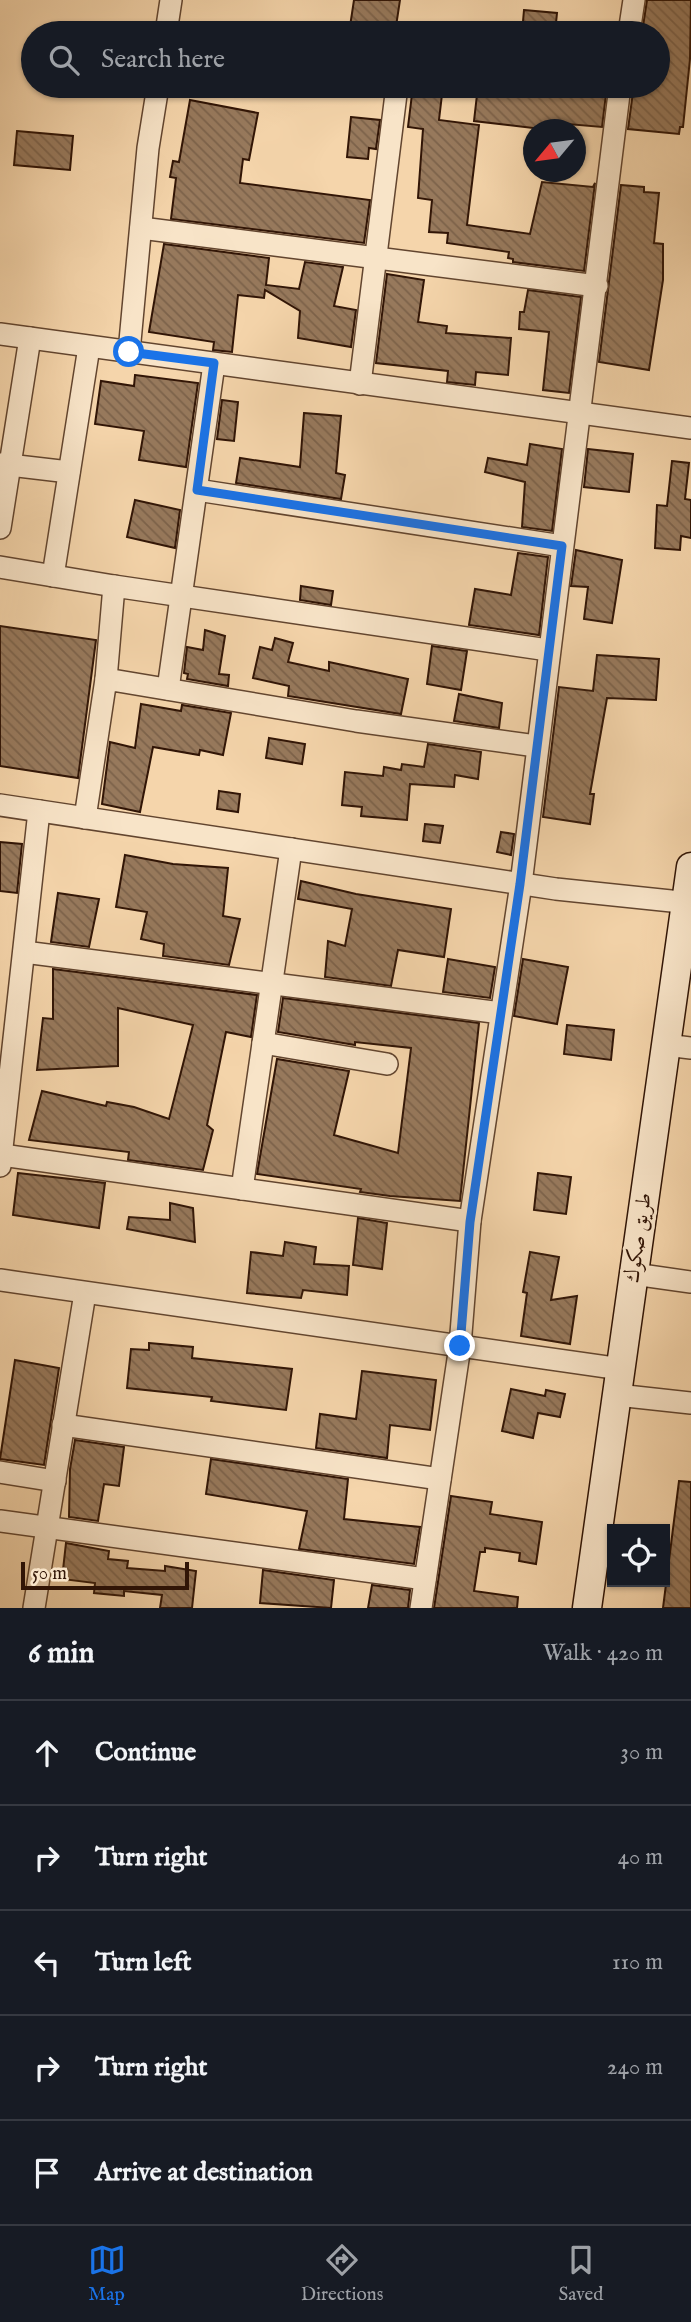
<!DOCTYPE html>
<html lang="en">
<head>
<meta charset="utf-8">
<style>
  :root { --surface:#171b24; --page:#20242c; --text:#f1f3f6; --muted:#9ea1a6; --line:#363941; --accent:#1a73e8 }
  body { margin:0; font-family:"IM FELL English",Amiri,serif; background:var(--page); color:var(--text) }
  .controls { position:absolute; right:21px; bottom:21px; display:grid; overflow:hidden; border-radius:0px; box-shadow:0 2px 5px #0004 }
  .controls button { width:63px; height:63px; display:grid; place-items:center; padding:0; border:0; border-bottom:2px solid var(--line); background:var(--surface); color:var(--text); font:35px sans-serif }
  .compass { position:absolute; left:523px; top:119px; width:63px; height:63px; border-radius:50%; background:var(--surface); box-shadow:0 2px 5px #0004; rotate:241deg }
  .scale { position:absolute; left:21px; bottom:18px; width:168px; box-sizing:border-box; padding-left:7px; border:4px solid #311506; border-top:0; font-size:19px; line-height:24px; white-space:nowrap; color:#311506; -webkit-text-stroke:5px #f8e4c8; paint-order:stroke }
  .stop { position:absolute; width:21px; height:21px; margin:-16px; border:5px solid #1a73e8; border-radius:50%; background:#fff }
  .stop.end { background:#1a73e8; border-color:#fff; box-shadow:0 2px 7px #0008 }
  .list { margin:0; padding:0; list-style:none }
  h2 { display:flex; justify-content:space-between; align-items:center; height:91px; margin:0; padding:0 28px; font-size:30px }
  h2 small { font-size:23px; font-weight:400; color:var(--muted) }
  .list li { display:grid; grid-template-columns:46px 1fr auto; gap:21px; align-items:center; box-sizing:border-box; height:105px; padding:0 28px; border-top:2px solid var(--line) }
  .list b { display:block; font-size:26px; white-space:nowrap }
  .list em { font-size:23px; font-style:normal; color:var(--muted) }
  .icon { flex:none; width:38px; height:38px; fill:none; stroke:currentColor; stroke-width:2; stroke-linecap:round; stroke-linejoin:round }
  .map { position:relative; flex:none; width:691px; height:1608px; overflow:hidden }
  .search { position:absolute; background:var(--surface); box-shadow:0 2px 5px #0004; left:21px; right:21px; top:21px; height:77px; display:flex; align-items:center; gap:18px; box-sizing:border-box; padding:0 24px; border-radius:38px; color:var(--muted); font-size:26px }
  .sheet { height:616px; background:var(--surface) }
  nav { display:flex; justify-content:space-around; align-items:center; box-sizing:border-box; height:98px; border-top:2px solid var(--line); background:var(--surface); font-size:19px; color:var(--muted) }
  nav a { display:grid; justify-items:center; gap:4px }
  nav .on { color:var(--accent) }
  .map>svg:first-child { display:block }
  .building { fill:url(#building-back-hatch); stroke:#311506; stroke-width:2 }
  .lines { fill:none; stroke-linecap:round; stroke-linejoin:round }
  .street-casing { stroke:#62452f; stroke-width:24 }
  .secondary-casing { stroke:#311506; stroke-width:31 }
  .street { stroke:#f8e4c8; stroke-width:21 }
  .secondary { stroke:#f8e4c8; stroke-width:28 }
  .route { stroke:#1a73e8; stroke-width:9 }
  .labels { text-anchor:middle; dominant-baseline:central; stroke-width:6; stroke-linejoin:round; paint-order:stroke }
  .street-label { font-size:21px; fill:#311506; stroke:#f8e4c8 }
</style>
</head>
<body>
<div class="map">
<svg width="691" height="1608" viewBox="0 0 691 1608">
  <defs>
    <pattern id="building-back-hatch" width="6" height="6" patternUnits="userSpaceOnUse" patternTransform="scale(1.75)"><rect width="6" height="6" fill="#97795c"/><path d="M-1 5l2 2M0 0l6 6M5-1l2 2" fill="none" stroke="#7c624a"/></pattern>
  </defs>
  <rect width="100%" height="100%" fill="#f5d5ab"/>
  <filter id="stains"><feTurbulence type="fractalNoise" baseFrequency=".00286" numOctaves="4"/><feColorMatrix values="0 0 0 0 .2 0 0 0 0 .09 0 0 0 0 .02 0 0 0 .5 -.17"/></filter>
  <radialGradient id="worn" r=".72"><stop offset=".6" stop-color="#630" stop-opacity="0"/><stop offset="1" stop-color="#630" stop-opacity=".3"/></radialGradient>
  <g class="building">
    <polygon points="354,0 400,0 395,33 349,33"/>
    <polygon points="647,0 691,0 690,59 683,127 680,127 679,134 628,129 633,92 637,92 638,86 658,86 658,33 642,33"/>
    <polygon points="524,10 557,13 555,33 522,33"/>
    <polygon points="413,86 443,86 439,120 479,125 467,225 530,234 542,182 593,187 595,183 584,271 513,262 513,259 508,258 509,252 447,243 448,233 429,232 432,200 418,198 423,129 408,127"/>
    <polygon points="478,86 518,86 606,94 602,127 556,123 555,130 550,130 474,121"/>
    <polygon points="190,100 258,113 249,160 243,159 240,183 370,200 364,243 171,219 176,178 170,177 173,161 179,162"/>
    <polygon points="351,117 380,120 376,149 369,148 368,159 347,157"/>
    <polygon points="17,131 73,136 70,170 14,165"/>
    <polygon points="621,185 644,187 644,192 659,193 654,243 663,244 663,280 649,370 599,362"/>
    <polygon points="164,244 269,258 266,285 299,289 305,262 343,267 334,306 356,310 351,347 298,338 300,311 265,290 264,298 238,295 232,352 213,350 214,342 149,332"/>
    <polygon points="387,274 424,280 418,322 447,326 446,333 511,338 508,375 476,372 475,385 447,382 448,371 376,363"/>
    <polygon points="528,290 581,297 569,393 543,390 549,332 519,329 520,312 524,312"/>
    <polygon points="135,375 198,383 186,467 139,460 144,431 95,424 101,381 134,386"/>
    <polygon points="222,400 238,402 234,441 217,439"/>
    <polygon points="304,413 341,416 336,473 345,475 341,499 236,483 240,458 300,467"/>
    <polygon points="530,444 562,449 552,531 522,527 525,482 485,472 488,458 527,465"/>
    <polygon points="588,449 633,454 629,492 584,487"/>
    <polygon points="672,461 689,463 685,499 691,500 691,538 681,536 680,550 655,548 657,505 667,506"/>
    <polygon points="135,500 180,510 175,548 127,537"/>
    <polygon points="576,550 622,560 612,623 584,619 588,587 571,586"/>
    <polygon points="518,553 548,557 539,635 469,625 475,589 511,595"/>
    <polygon points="301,586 333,591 331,605 300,600"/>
    <polygon points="0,626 96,640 78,778 0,766"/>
    <polygon points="205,630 225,636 219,674 229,675 228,686 187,679 188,674 184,673 187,647 203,650"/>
    <polygon points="275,638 293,643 288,662 329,671 329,662 408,679 401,714 288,696 289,686 253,678 260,647 272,650"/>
    <polygon points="432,646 467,651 461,690 427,684"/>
    <polygon points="597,655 659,659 656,700 607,698 590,794 594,794 590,824 543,817 559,687 593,691"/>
    <polygon points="459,694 502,703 499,728 454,721"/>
    <polygon points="141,704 181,711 182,705 231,713 223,755 200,750 199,755 153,747 140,812 102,804 110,742 135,748"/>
    <polygon points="269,738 305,744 302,764 266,758"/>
    <polygon points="428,744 481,752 478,779 455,775 454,787 410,784 407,820 361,816 362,807 342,805 345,772 383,776 384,767 401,770 402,764 424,767"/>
    <polygon points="219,791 240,794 238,812 217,809"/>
    <polygon points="425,824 443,826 440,843 423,841"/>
    <polygon points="501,832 514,834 511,855 497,852"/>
    <polygon points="0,842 22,844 17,893 0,891"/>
    <polygon points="125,855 173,864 228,868 223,916 240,919 229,965 163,956 164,944 141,939 147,912 116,907"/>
    <polygon points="301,881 356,894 451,909 444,957 398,950 391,986 325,977 328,941 345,946 352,909 298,899"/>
    <polygon points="58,893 99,899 89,947 51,942"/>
    <polygon points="448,959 495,967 490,998 443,992"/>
    <polygon points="523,959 568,967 557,1024 514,1016"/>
    <polygon points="53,969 257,995 251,1037 226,1032 207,1125 213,1130 203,1170 128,1160 129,1152 29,1140 42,1091 106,1106 107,1102 134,1107 169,1119 193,1025 118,1008 118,1066 37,1070 43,1018 53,1019"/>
    <polygon points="283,998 479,1023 460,1201 390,1196 360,1192 361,1189 257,1174 277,1059 349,1071 334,1135 398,1153 411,1048 355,1042 355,1045 278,1032"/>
    <polygon points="567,1025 614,1030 611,1060 564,1054"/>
    <polygon points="18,1173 105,1183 99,1228 13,1215"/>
    <polygon points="538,1173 571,1177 566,1214 534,1210"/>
    <polygon points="170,1203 193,1208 195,1242 127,1229 129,1217 170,1220"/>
    <polygon points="358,1218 387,1223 382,1269 353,1265"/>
    <polygon points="285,1242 316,1247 314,1264 349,1266 347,1295 303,1290 301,1298 247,1293 251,1252 283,1256"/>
    <polygon points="530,1252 559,1257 551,1300 577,1296 570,1344 521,1336 527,1293 523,1292"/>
    <polygon points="149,1343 193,1347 192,1358 292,1369 286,1410 211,1401 212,1397 127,1388 131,1349 149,1350"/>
    <polygon points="15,1360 59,1368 44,1465 0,1459"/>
    <polygon points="362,1371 436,1380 430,1430 390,1425 387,1458 316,1448 320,1414 356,1419"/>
    <polygon points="511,1389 545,1396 546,1390 565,1394 560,1417 538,1413 533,1438 502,1431"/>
    <polygon points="75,1440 124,1447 119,1486 104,1484 98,1521 69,1517 70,1469"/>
    <polygon points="211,1459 348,1479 344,1519 420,1527 414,1564 299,1549 307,1511 206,1494"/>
    <polygon points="679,1481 691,1482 691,1608 663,1608"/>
    <polygon points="451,1496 492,1502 490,1514 542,1522 536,1564 519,1561 520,1553 485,1548 485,1552 480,1552 474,1591 518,1597 517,1608 434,1608"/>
    <polygon points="66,1543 109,1551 108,1559 128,1561 127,1568 165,1571 165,1566 196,1571 192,1608 160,1608 162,1595 124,1591 124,1596 94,1593 95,1583 62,1579"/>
    <polygon points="263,1570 334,1580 331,1608 260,1603"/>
    <polygon points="372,1585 410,1590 408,1608 368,1608"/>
  </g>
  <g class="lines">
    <g class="street-casing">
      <g id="street">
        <polyline points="166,33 171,0"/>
        <polyline points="629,33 634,0"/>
        <polyline points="141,228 597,286"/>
        <polyline points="0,334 691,428"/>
        <polyline points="129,352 148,148 158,86"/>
        <polyline points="360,384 397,86"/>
        <polyline points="0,464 69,472"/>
        <polyline points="197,490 562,546"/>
        <polyline points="0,528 30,338"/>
        <polyline points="0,567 114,586"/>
        <polyline points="53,576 89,347"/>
        <polyline points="106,679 114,586 548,650"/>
        <polyline points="168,689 214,364"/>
        <polyline points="0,805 556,889 691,903"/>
        <polyline points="85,818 106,679 356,721 536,746"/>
        <polyline points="24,952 501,1013"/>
        <polyline points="263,1043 387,1064"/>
        <polyline points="666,1045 691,1048"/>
        <polyline points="2,1155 470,1221"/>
        <polyline points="0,1166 39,811"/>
        <polyline points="242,1189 291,849"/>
        <polyline points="634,1274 691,1282"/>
        <polyline points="0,1280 621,1369"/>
        <polyline points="617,1395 691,1403"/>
        <polyline points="63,1425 440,1479"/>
        <polyline points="0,1472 55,1481"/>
        <polyline points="0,1521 425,1579"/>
        <polyline points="34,1608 85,1293"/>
        <polyline points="421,1608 460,1346 470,1221 521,884 620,86"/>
      </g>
    </g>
    <g class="secondary-casing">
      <polyline id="secondary" points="587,1608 691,867"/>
    </g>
    <use href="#street" class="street"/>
    <use href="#secondary" class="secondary"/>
  </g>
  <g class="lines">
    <polyline class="route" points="129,352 214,363 197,490 562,546 520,884 470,1222 460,1346"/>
  </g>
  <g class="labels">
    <g class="street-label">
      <text transform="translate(639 1238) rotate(-82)">طريق صكوك</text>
    </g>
  </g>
  <rect width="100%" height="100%" filter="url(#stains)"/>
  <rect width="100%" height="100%" fill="url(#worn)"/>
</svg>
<div class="controls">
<button><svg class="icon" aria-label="locate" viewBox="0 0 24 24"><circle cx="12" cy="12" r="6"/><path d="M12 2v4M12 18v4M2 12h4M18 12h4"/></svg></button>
</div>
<svg class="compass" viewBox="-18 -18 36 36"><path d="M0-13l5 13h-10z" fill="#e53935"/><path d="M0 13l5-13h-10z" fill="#9ea1a6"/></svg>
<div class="scale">50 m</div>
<div class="stop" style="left:129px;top:352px"></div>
<div class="stop end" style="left:460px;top:1346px"></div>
<div class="search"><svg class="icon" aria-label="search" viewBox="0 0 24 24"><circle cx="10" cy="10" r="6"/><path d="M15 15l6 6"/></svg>Search here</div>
</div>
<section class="sheet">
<h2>6 min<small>Walk · 420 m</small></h2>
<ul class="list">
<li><svg class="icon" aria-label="ahead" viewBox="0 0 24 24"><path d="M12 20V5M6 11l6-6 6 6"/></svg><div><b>Continue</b></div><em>30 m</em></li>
<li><svg class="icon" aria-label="right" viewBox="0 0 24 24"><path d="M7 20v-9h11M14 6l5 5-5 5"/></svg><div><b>Turn right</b></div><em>40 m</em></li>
<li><svg class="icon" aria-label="left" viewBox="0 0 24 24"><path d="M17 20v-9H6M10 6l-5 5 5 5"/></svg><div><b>Turn left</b></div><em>110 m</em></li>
<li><svg class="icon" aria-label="right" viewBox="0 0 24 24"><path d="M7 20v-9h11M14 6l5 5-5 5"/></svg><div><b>Turn right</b></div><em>240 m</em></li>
<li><svg class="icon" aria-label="arrive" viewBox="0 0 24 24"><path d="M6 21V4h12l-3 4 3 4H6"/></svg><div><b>Arrive at destination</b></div></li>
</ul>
</section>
<nav>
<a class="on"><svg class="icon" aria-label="map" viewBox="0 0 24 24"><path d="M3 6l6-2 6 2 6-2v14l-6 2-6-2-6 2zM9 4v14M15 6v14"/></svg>Map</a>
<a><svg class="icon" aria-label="directions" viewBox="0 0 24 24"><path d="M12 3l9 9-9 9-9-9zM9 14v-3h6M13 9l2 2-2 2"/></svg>Directions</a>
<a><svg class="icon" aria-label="saved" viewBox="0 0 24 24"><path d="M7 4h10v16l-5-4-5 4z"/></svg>Saved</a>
</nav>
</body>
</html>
